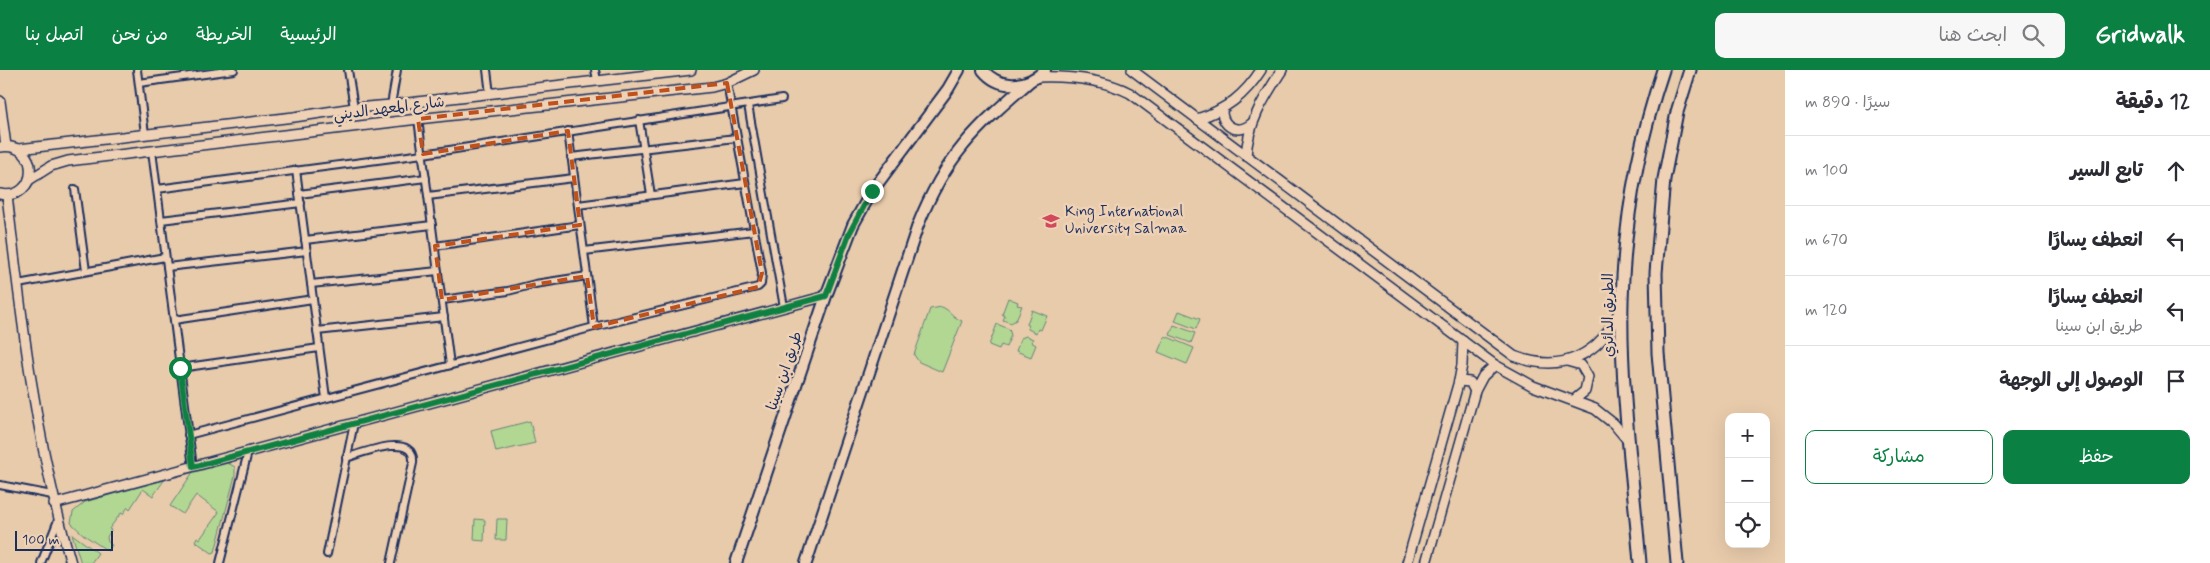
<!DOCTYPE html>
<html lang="ar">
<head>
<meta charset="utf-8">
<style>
  :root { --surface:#fff; --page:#f7f7f7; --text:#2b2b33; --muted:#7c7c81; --line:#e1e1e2; --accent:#0b8043 }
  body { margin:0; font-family:Mynerve,"Playpen Sans Arabic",sans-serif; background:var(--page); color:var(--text); direction:rtl }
  .controls { position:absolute; right:15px; bottom:15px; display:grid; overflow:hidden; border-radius:10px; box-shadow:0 5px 20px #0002 }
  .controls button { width:45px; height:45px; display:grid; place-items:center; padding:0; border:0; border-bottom:1px solid var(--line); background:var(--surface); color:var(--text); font:25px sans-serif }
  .scale { position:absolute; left:15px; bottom:12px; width:98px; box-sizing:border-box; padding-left:5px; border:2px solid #1b2f5e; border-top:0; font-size:14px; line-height:18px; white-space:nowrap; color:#1b2f5e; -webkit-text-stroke:4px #efd2b6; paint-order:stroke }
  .stop { position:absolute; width:15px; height:15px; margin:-11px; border:4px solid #0b8043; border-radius:50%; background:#fff }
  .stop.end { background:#0b8043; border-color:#fff; box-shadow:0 1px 5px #0008 }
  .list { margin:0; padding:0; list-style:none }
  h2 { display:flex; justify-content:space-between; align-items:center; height:65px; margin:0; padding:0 20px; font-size:21px }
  h2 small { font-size:16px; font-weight:400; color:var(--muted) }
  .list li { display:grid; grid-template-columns:32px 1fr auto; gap:15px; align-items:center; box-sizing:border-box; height:70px; padding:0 20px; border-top:1px solid var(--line) }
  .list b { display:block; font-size:19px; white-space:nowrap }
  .list p { margin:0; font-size:16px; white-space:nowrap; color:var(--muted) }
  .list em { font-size:16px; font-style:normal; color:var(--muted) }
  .actions { display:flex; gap:10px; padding:15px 20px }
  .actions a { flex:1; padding:11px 0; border:1px solid var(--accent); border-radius:10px; text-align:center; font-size:18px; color:var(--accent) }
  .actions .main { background:var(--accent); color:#fff }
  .icon { flex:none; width:28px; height:28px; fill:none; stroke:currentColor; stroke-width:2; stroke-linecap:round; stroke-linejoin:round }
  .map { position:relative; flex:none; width:1785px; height:493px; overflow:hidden; direction:ltr }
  header { display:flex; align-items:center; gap:30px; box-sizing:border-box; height:70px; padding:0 25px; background:var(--accent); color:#fff }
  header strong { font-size:24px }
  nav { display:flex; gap:28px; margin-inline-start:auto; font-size:18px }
  .search { width:350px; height:45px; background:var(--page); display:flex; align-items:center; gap:12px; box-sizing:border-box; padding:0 18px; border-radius:10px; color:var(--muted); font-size:19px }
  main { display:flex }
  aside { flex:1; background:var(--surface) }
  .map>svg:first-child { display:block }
  .green { fill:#b2d792; stroke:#668378 }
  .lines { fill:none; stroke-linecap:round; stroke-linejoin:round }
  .street-casing { stroke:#1b2f5e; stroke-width:10 }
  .secondary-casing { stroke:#1b2f5e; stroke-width:12 }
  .primary-casing { stroke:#1b2f5e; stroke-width:14 }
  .highway-casing { stroke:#1b2f5e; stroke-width:15 }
  .street { stroke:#efd2b6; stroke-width:6 }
  .secondary { stroke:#efd2b6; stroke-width:9 }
  .primary { stroke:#efd2b6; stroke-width:10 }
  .highway { stroke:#efd2b6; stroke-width:11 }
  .route { stroke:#0b8043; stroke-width:6 }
  .marked { fill:none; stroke:#bf511c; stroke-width:4; stroke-dasharray:10 6; stroke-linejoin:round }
  .labels { text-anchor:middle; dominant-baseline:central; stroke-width:5; stroke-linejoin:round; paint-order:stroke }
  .street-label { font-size:15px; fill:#1b2f5e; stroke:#efd2b6 }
  .poi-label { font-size:15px; fill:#1b2f5e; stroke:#efd2b6; text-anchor:start }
</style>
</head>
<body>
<header>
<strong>Gridwalk</strong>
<div class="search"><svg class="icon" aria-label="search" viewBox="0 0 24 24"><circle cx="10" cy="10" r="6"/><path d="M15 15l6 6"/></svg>ابحث هنا</div>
<nav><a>الرئيسية</a><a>الخريطة</a><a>من نحن</a><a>اتصل بنا</a></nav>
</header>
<main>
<aside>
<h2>12 دقيقة<small>سيرًا · 890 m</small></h2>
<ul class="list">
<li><svg class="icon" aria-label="ahead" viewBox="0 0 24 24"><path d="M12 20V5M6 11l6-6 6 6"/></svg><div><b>تابع السير</b></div><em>100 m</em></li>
<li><svg class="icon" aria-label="left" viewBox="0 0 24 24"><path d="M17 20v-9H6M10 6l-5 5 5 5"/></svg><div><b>انعطف يسارًا</b></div><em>670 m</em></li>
<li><svg class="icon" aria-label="left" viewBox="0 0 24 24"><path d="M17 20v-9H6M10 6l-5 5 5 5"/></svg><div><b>انعطف يسارًا</b><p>طريق ابن سينا</p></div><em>120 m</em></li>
<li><svg class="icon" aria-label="arrive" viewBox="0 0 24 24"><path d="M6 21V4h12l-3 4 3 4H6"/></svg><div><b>الوصول إلى الوجهة</b></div></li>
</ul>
<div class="actions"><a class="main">حفظ</a><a>مشاركة</a></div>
</aside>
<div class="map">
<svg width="1785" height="493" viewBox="0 0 1785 493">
  <rect width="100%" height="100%" fill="#e8cbab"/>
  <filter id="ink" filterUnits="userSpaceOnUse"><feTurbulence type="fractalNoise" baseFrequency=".02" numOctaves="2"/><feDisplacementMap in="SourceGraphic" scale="10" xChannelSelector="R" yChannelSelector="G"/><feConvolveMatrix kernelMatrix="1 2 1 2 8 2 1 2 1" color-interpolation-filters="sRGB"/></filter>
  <g filter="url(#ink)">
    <g class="green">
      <polygon points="1008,228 1018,232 1017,235 1022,236 1016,250 1011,253 1003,250 1005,246 1002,244"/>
      <path d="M942,237C951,241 952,247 962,251L942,302L919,292L914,285L930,239Z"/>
      <polygon points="1032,240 1047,246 1041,260 1038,259 1036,263 1028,259 1027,254"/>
      <polygon points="1179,241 1200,249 1196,259 1175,251"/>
      <polygon points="997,254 1009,259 1011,265 1006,277 1001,275 999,279 989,275"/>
      <polygon points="1174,255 1195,263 1191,273 1170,265"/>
      <polygon points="1026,266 1033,269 1031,272 1036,275 1031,287 1016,281 1021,268"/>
      <polygon points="1165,266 1194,278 1187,294 1158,282"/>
      <polygon points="530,351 535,373 496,382 491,361"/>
      <polygon points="226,392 235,397 235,406 215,482 212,483 195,471 197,467 200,469 219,442 196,425 183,444 170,436 193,402"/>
      <polygon points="165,409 153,426 143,419 130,439 128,437 123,444 121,443 109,459 111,460 107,467 108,472 112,475 108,481 84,465 71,453 73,442 85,432"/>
      <polygon points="475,449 485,450 484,471 474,470"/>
      <polygon points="497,449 507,449 506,470 496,470"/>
      <polygon points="72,464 98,483 91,493 81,493"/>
    </g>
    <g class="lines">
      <g class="street-casing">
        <g id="street">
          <polyline points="137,0 145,64"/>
          <polyline points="348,0 354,38"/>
          <polyline points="487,0 490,24"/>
          <polyline points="595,0 597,10"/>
          <polyline points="139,13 234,0"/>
          <polyline points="391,35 397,0"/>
          <polyline points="748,35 784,237"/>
          <polyline points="418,49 450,295"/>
          <polyline points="639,50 651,125"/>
          <polyline points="568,61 594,257"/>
          <polyline points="152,81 193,397"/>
          <polyline points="571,87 736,68"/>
          <polyline points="296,100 326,328"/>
          <polyline points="75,119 86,201"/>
          <polyline points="157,119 423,84 782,29"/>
          <polyline points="299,124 426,108"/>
          <polyline points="428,126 574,108"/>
          <polyline points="578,135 745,113"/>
          <polyline points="161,150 301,133"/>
          <polyline points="305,170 432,155"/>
          <polyline points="435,176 580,155"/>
          <polyline points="584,181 754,161"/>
          <polyline points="167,197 307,181"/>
          <polyline points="18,214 165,187"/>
          <polyline points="311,214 438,201"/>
          <polyline points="442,230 508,221 535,214 587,206"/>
          <polyline points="174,250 313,229"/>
          <polyline points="317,261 444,247"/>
          <polyline points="180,298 319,278"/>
          <polyline points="188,365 594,257 758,217 761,214 762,203 727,13"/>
          <path d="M346,388C362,383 416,361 413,393L391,493"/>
          <polyline points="0,415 52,425"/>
          <polyline points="327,484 354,353"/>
          <polyline points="41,493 58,450"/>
          <polyline points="220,493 248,382"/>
        </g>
      </g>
      <g class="secondary-casing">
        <g id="secondary">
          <path d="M1132,0L1514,286C1561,304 1601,286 1620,239"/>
          <path d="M1038,7C1069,6 1102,9 1130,23L1495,295L1533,316L1595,339L1614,354L1629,372"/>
          <polyline points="0,31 6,76"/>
          <path d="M1222,39C1221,57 1238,65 1251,54"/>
          <path d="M1197,49C1226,40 1245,25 1261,0"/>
          <path d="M0,77C42,71 39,132 0,124"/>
          <polyline points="19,79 294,47 354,38 391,35 691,0"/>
          <path d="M1246,86C1248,52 1264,28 1282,0"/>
          <polyline points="29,110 51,96 68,91 418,49 712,17 727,13 754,0"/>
          <path d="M7,125C21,248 36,374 71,493"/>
          <polyline points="1567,291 1581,295 1588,307 1585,321 1574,330"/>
          <polyline points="1459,311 1470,312 1475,321"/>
          <polyline points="54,434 826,226"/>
          <polyline points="1407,493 1459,311 1462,295 1463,271"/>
          <polyline points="1426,493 1475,321 1483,306 1495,295"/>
        </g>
      </g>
      <g class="primary-casing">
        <g id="primary">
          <path d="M983,0C1000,21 1028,17 1045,0"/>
          <polyline points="736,493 826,226 853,155 872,121 948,19 959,0"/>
          <path d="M806,493L918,155C946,85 975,59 1030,11"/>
        </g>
      </g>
      <g class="highway-casing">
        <g id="highway">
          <path d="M1640,493C1633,408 1620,317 1622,231C1624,153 1638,74 1663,0"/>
          <polyline points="1677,493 1658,283 1656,203 1664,109 1677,42 1690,0"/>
        </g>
      </g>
      <use href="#street" class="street"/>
      <use href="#secondary" class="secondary"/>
      <use href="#primary" class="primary"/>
      <use href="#highway" class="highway"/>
    </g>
  </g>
  <g class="lines" filter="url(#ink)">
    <polyline class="route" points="180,298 193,397 826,226 849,164 872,121"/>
  </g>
  <path class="marked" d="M727,13L762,203L758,217L594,257L587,206L442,230L435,176L580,155L568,61L423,84L418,49Z"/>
  <defs>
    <g id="university-bare" transform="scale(1.35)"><path d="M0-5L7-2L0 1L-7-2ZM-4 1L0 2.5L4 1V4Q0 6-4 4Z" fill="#d1495b" stroke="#efd2b6" stroke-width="2.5" paint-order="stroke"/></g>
  </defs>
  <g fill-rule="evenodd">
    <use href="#university-bare" x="1051" y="151"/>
  </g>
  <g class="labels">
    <g class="street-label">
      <text transform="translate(389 39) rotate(-7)">شارع المعهد الديني</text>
      <text transform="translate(1609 245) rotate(-90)">الطريق الدائري</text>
      <text transform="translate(785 301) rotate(-71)">طريق ابن سينا</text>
    </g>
    <g class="poi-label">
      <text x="1065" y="142">King International<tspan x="1065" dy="17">University Salmaa</tspan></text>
    </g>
  </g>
</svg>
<div class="controls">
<button>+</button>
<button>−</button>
<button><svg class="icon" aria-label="locate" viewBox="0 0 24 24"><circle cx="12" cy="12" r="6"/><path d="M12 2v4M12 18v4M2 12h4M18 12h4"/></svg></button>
</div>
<div class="scale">100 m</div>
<div class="stop" style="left:180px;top:298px"></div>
<div class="stop end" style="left:872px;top:121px"></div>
</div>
</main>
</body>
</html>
